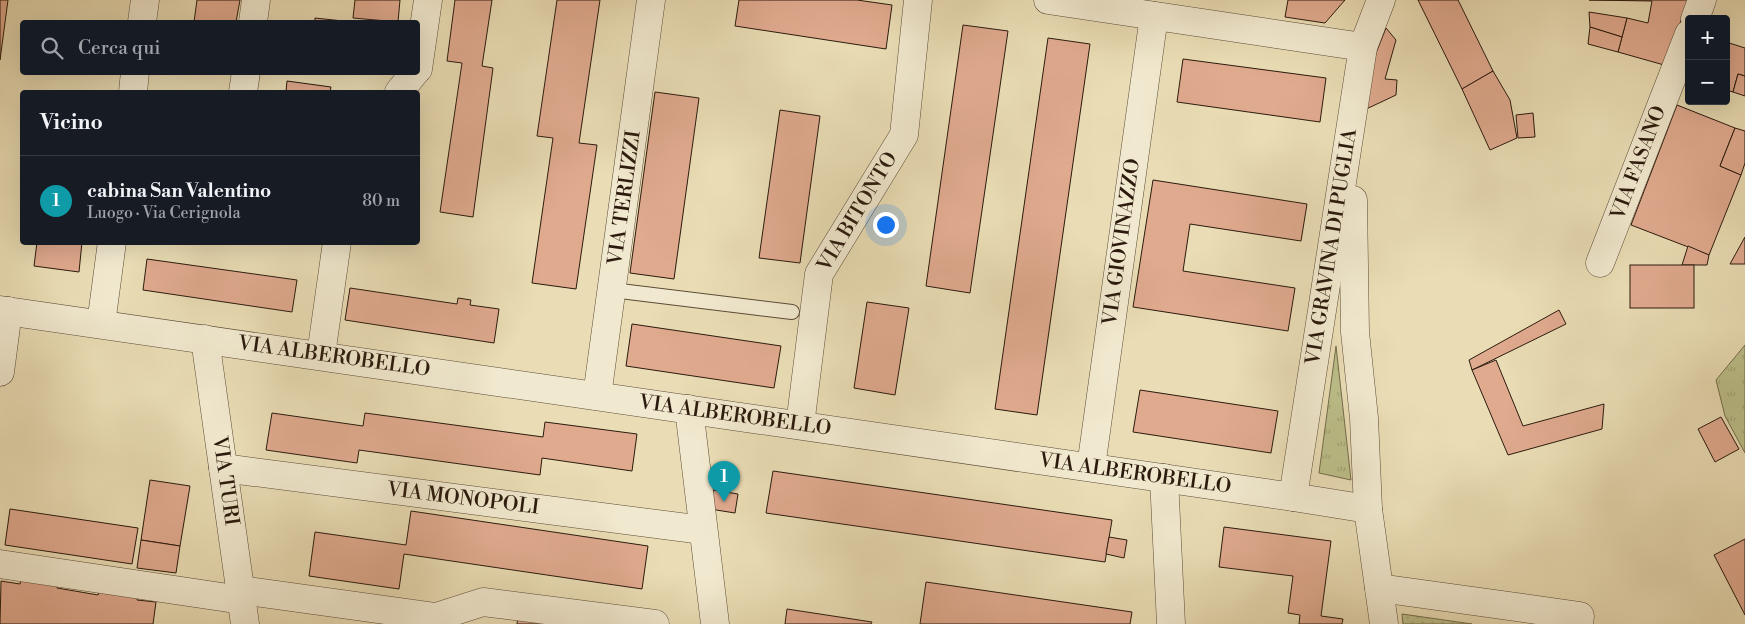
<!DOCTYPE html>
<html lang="it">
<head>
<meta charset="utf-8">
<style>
  :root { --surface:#171b24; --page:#20242c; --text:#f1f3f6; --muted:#9ea1a6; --line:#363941; --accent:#db2777 }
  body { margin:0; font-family:"Libre Bodoni",serif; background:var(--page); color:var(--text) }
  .controls { position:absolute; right:15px; top:15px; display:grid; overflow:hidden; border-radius:5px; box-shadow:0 5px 20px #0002 }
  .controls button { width:45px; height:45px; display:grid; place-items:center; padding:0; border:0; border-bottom:1px solid var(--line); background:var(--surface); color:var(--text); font:25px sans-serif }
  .you { position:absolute; left:885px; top:224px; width:18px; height:18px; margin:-12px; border:4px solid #fff; border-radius:50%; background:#1a73e8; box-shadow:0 0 0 8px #1a73e833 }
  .badge { display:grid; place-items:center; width:32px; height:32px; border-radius:50%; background:var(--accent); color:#fff; font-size:16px; font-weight:700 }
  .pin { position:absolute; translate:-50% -41px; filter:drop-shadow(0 1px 2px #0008) }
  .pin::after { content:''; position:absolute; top:26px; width:18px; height:15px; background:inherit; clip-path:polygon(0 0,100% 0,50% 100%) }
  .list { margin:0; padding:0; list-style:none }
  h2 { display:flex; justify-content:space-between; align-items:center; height:65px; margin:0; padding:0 20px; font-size:21px }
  h2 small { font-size:16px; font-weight:400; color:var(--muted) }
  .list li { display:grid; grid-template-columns:32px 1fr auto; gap:15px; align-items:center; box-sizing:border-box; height:90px; padding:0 20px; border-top:1px solid var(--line) }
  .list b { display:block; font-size:19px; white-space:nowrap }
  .list p { margin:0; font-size:16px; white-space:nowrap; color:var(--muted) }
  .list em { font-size:16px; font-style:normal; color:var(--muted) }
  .icon { flex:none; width:28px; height:28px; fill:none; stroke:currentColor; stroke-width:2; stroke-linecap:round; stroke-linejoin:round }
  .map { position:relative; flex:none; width:1745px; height:624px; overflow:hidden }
  .search { position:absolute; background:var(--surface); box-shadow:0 5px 20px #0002; left:20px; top:20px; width:400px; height:55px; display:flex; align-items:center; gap:12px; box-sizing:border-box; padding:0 18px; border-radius:5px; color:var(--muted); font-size:19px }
  .panel { position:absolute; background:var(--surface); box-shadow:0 5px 20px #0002; left:20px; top:90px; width:400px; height:155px; border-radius:5px }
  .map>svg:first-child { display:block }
  .grass { fill:url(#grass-tufts); stroke:#746c4c }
  .park { fill:url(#park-dots); stroke:#746c4c }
  .building { fill:#e0aa8f; stroke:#2b1a0d }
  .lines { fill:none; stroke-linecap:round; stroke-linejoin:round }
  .lane-casing { stroke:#5b4b37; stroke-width:16 }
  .street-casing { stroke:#5b4b37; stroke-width:29 }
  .lane { stroke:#f1e9cf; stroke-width:14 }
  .street { stroke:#f1e9cf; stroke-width:28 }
  .labels { text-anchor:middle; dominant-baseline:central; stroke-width:5; stroke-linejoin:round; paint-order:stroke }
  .street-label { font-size:20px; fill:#2b1a0d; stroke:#f1e9cf }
</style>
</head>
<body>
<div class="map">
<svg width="1745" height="624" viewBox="0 0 1745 624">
  <defs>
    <pattern id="grass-tufts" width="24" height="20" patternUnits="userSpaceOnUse" patternTransform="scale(1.25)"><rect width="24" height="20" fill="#bcbf8a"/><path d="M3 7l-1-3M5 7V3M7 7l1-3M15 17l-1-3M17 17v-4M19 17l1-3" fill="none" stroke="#a2a476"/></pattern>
    <pattern id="park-dots" width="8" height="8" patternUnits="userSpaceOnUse" patternTransform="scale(1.25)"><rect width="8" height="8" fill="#bcbf8a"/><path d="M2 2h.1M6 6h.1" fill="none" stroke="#a2a476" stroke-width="1.8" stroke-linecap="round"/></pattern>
  </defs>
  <rect width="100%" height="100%" fill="#eaddb5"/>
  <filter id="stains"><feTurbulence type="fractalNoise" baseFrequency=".004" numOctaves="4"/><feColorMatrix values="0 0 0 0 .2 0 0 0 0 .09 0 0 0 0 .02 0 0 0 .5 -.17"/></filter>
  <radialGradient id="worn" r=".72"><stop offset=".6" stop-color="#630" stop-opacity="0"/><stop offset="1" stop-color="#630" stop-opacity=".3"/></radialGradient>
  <g class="grass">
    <polygon points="1745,345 1745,453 1725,416 1716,380"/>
    <polygon points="1336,346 1351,480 1319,473"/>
  </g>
  <polygon class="park" points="1402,614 1472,624 1403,624"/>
  <g class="building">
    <polygon points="0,0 8,0 0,60"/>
    <polygon points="197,0 240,0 236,22 194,22"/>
    <polygon points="355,0 400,0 398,22 353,18"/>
    <polygon points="455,0 492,0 482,66 493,68 473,217 440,212 462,63 447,61"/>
    <polygon points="557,0 600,0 579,143 597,145 576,289 532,283 553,138 537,136"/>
    <polygon points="739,0 857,0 892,5 886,49 735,26"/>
    <polygon points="1288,0 1345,0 1325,23 1285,17"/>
    <polygon points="1418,0 1458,0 1493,71 1462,89"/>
    <polygon points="1589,0 1689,0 1664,65 1618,52 1627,18 1648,23 1652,1"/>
    <polygon points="1589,12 1627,18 1622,37 1590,27"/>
    <polygon points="315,18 343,21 343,22 315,22"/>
    <polygon points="963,25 1008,31 970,293 926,286"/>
    <polygon points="1590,27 1622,37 1618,52 1588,44"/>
    <polygon points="1386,28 1396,40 1385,79 1397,80 1396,95 1362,111 1370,68"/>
    <polygon points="1048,38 1090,44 1037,415 995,409"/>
    <polygon points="1726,42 1745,48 1745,76 1738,74 1733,92 1726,90"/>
    <polygon points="1183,59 1326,78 1320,122 1177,102"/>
    <polygon points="1493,71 1510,100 1517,138 1490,150 1462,89"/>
    <polygon points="1738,74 1745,76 1745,96 1733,92"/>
    <polygon points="287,81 331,87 330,92 286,92"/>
    <polygon points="655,92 699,98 674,279 630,273"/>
    <polygon points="1677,105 1735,128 1720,166 1741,175 1709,255 1631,225"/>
    <polygon points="780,110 820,116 800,263 759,258"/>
    <polygon points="1533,113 1535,137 1518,138 1516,115"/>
    <polygon points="1735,128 1745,131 1745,163 1741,175 1720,166"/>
    <polygon points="1153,180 1307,204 1301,241 1190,224 1183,271 1295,288 1288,331 1133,307"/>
    <polygon points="1745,237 1745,264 1730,264"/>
    <polygon points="37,242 82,242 79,272 34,266"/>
    <polygon points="1688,246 1709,255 1707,265 1682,265"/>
    <polygon points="147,259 297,280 292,312 143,290"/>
    <rect x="1630" y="265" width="64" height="43"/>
    <polygon points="350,288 457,304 458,298 471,300 470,305 499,309 494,343 345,320"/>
    <polygon points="867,302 909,308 895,395 854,388"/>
    <polygon points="1559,310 1566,324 1472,370 1469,360"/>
    <polygon points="632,324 781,346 774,388 626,366"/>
    <polygon points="1496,360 1523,426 1604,404 1602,429 1508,455 1472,370"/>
    <polygon points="1140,390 1278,411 1271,453 1133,432"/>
    <polygon points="272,413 363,426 365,413 543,437 545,422 637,434 632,471 542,458 540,475 359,450 357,463 266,450"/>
    <polygon points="1721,417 1739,449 1715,462 1698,429"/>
    <polygon points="773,471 1112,520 1105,562 766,513"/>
    <polygon points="150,480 190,486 180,546 141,540"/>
    <polygon points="713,490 738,494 735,513 710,509"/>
    <polygon points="10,509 138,528 132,564 5,545"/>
    <polygon points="411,511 648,546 642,589 404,554 399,589 309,576 315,532 406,545"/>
    <polygon points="1224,527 1331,541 1321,616 1343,619 1342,624 1299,624 1300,615 1288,613 1293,576 1219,567"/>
    <polygon points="1109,537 1127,540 1124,558 1106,554"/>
    <polygon points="1745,539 1745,615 1714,555"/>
    <polygon points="141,540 180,546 176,573 137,568"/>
    <polygon points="21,579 58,584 57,588 98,595 99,591 138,596 137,600 156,602 153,624 0,624 1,581 20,584"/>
    <polygon points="926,582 1132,612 1130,624 920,624"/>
    <polygon points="787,609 872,622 871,624 785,624"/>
    <polygon points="518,617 564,624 517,624"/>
  </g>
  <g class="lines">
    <g class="lane-casing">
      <polyline id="lane" points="612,290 792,312"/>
    </g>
    <g class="street-casing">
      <g id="street">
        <polyline points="1048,0 1363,47"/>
        <polyline points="1695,19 1702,0"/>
        <polyline points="142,22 145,0"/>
        <polyline points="253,22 256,0"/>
        <polyline points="418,69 428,0"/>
        <polyline points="133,92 135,72"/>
        <polyline points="243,92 246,72"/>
        <polyline points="399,92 415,72"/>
        <polyline points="1353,200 1355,332 1364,418 1368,509 1384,624"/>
        <polyline points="1600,263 1689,34"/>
        <polyline points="0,310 1293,497 1368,509"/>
        <polyline points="101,324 112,242"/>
        <polyline points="205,339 245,624"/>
        <polyline points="321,355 337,242"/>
        <polyline points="0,372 8,311"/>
        <polyline points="597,396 651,0"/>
        <polyline points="689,409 715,624"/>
        <polyline points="800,425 819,274 904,135 918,0"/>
        <polyline points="1091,467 1154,16"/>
        <polyline points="223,468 703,530"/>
        <polyline points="1164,478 1171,624"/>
        <polyline points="1293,497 1363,47 1381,0"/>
        <polyline points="0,564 242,600"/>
        <polyline points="1379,588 1580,616 1579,624"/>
        <polyline points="240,590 436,617 483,602 655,624"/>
      </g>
    </g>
    <use href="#lane" class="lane"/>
    <use href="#street" class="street"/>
  </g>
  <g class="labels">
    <g class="street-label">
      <text transform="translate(1639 163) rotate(-69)">VIA FASANO</text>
      <text transform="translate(625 198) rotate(-82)">VIA TERLIZZI</text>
      <text transform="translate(858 212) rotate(-59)">VIA BITONTO</text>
      <text transform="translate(1122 242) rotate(-82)">VIA GIOVINAZZO</text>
      <text transform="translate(1332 247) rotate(-81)">VIA GRAVINA DI PUGLIA</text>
      <text transform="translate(334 357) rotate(8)">VIA ALBEROBELLO</text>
      <text transform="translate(735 416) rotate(8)">VIA ALBEROBELLO</text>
      <text transform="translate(1135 474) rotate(8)">VIA ALBEROBELLO</text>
      <text transform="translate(225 481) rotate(82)">VIA TURI</text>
      <text transform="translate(463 499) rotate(7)">VIA MONOPOLI</text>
    </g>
  </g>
  <rect width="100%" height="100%" filter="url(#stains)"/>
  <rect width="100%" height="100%" fill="url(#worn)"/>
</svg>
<div class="controls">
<button>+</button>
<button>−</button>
</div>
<div class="you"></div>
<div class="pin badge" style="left:724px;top:502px;background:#0f9aa8">1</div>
<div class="search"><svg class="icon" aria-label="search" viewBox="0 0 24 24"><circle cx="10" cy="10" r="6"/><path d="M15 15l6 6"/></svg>Cerca qui</div>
<section class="panel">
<h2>Vicino<small></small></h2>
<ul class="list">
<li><span class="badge" style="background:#0f9aa8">1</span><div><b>cabina San Valentino</b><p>Luogo · Via Cerignola</p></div><em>80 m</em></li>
</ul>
</section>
</div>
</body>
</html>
